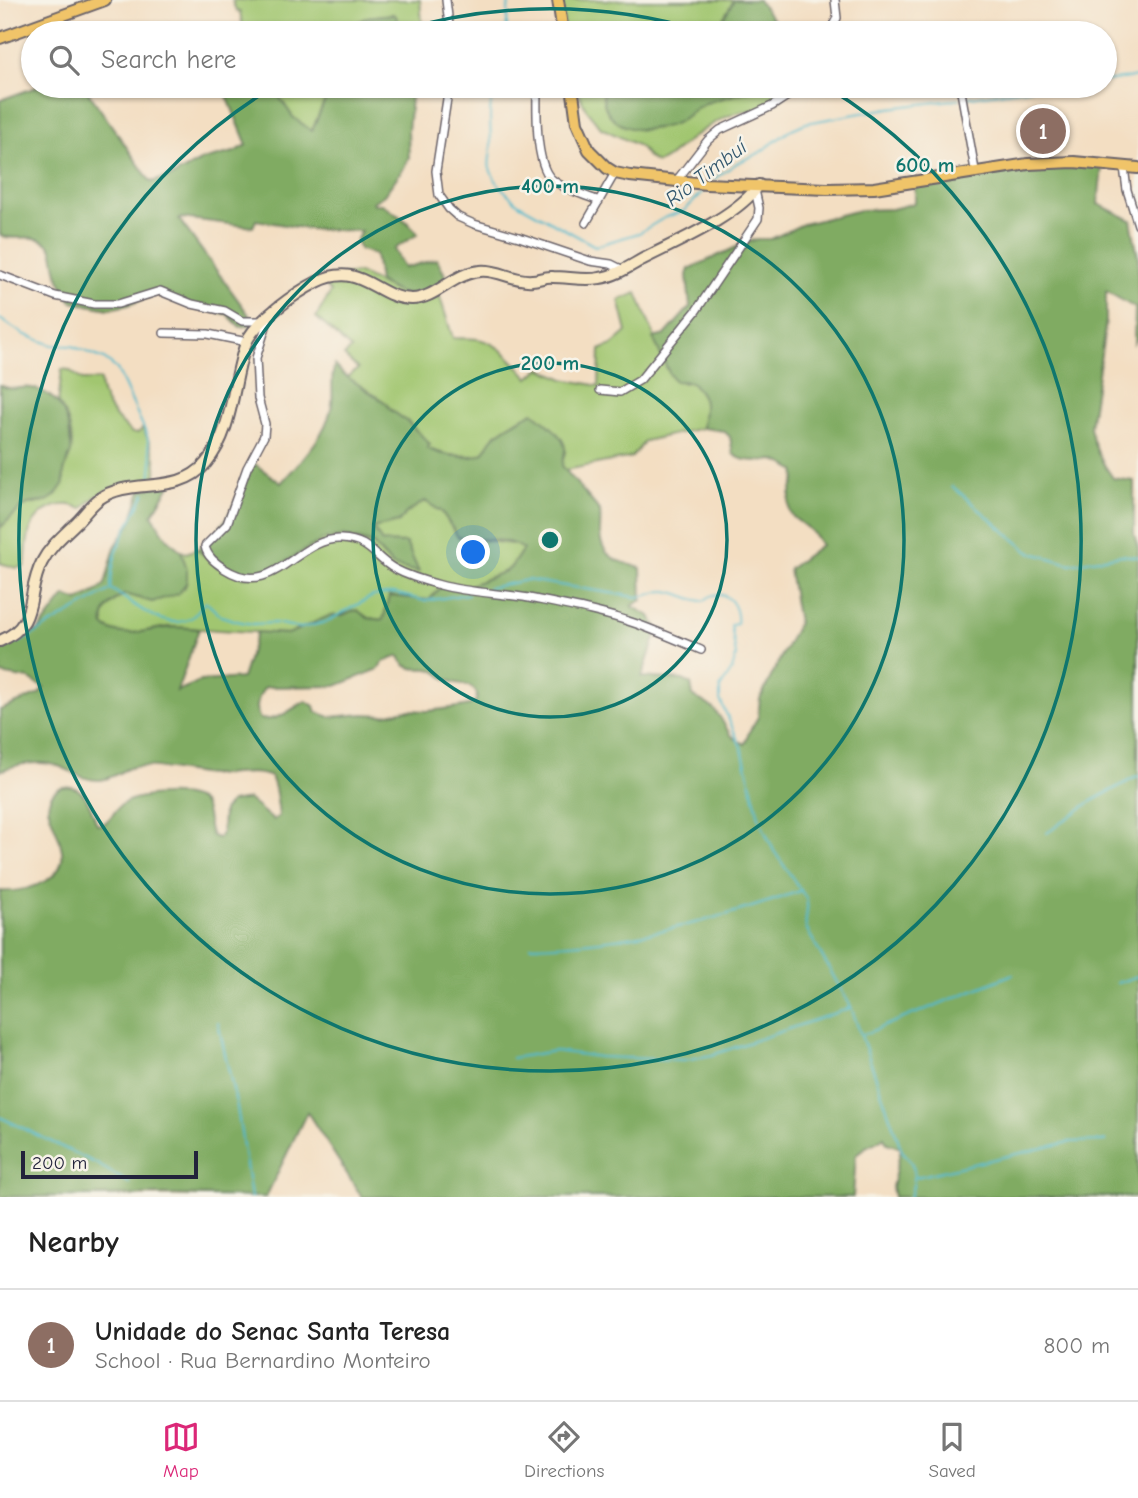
<!DOCTYPE html>
<html lang="en">
<head>
<meta charset="utf-8">
<style>
  :root { --surface:#fff; --page:#f2f2f2; --text:#222; --muted:#767676; --line:#e0e0e0; --accent:#db2777 }
  body { margin:0; font-family:"Comic Neue",sans-serif; background:var(--page); color:var(--text) }
  .scale { position:absolute; left:21px; bottom:18px; width:177px; box-sizing:border-box; padding-left:7px; border:4px solid #22223b; border-top:0; font-size:19px; line-height:24px; white-space:nowrap; color:#22223b; -webkit-text-stroke:5px #f7f3e8; paint-order:stroke }
  .you { position:absolute; left:474px; top:553px; width:24px; height:24px; margin:-18px; border:5px solid #fff; border-radius:50%; background:#1a73e8; box-shadow:0 0 0 10px #1a73e833 }
  .badge { display:grid; place-items:center; width:46px; height:46px; border-radius:50%; background:var(--accent); color:#fff; font-size:23px; font-weight:700 }
  .pin { position:absolute; translate:-50% -50%; border:4px solid #fff; box-shadow:0 2px 7px #0006 }
  .list { margin:0; padding:0; list-style:none }
  h2 { display:flex; justify-content:space-between; align-items:center; height:91px; margin:0; padding:0 28px; font-size:30px }
  h2 small { font-size:23px; font-weight:400; color:var(--muted) }
  .list li { display:grid; grid-template-columns:46px 1fr auto; gap:21px; align-items:center; box-sizing:border-box; height:112px; padding:0 28px; border-top:2px solid var(--line) }
  .list b { display:block; font-size:26px; white-space:nowrap }
  .list p { margin:0; font-size:23px; white-space:nowrap; color:var(--muted) }
  .list em { font-size:23px; font-style:normal; color:var(--muted) }
  .icon { flex:none; width:38px; height:38px; fill:none; stroke:currentColor; stroke-width:2; stroke-linecap:round; stroke-linejoin:round }
  .map { position:relative; flex:none; width:1138px; height:1197px; overflow:hidden }
  .search { position:absolute; background:var(--surface); box-shadow:0 2px 5px #0004; left:21px; right:21px; top:21px; height:77px; display:flex; align-items:center; gap:18px; box-sizing:border-box; padding:0 24px; border-radius:38px; color:var(--muted); font-size:26px }
  .sheet { height:203px; background:var(--surface) }
  nav { display:flex; justify-content:space-around; align-items:center; box-sizing:border-box; height:98px; border-top:2px solid var(--line); background:var(--surface); font-size:19px; color:var(--muted) }
  nav a { display:grid; justify-items:center; gap:4px }
  nav .on { color:var(--accent) }
  .map>svg:first-child { display:block }
  .green { fill:#a1c670; stroke:#627456; stroke-width:2 }
  .forest { fill:#80ab62; stroke:#51664e; stroke-width:2; fill-rule:evenodd }
  .lines { fill:none; stroke-linecap:round; stroke-linejoin:round }
  .stream { stroke:#4fb9cc; stroke-width:2 }
  .street-casing { stroke:#6b646a; stroke-width:10 }
  .secondary-casing { stroke:#6b646a; stroke-width:14 }
  .primary-casing { stroke:#6b646a; stroke-width:14 }
  .street { stroke:#fff; stroke-width:7 }
  .secondary { stroke:#f9e7c3; stroke-width:10 }
  .primary { stroke:#f0c469; stroke-width:10 }
  .ring { fill:none; stroke:#0f766e; stroke-width:3.5 }
  .labels { text-anchor:middle; dominant-baseline:central; stroke-width:5; stroke-linejoin:round; paint-order:stroke }
  .water-label { font-size:21px; font-style:italic; fill:#32576e; stroke:#f7f3e8 }
  .centre { fill:#0f766e; stroke:#f7f3e8; stroke-width:3.5 }
  .ring-label { font-size:21px; text-anchor:middle; font-weight:bold; fill:#0f766e; stroke:#f7f3e8; stroke-width:5; stroke-linejoin:round; paint-order:stroke }
</style>
</head>
<body>
<div class="map">
<svg width="1138" height="1197" viewBox="0 0 1138 1197">
  <rect width="100%" height="100%" fill="#f7f3e8"/>
  <filter id="ink" filterUnits="userSpaceOnUse"><feTurbulence type="fractalNoise" baseFrequency=".0143" numOctaves="2"/><feDisplacementMap in="SourceGraphic" scale="14" xChannelSelector="R" yChannelSelector="G"/><feConvolveMatrix kernelMatrix="1 2 1 2 8 2 1 2 1" color-interpolation-filters="sRGB"/></filter>
  <filter id="wash" filterUnits="userSpaceOnUse"><feTurbulence type="fractalNoise" baseFrequency=".00686" numOctaves="4" result="noise"/><feDisplacementMap in="SourceGraphic" scale="28" xChannelSelector="R" yChannelSelector="G"/><feGaussianBlur stdDeviation="1.57" result="paint"/><feColorMatrix in="noise" values="0 0 0 0 0 0 0 0 0 0 0 0 0 0 0 0 0 1.4 0 .05"/><feComposite in="paint" operator="in"/></filter>
  <g filter="url(#wash)">
    <rect width="100%" height="100%" fill="#f3dec2"/>
    <g class="green">
      <polygon points="232,0 420,0 423,33 403,33 396,16 393,14 367,17 352,26 350,33 244,33 240,12 236,11"/>
      <polygon points="561,0 734,0 715,33 648,33 641,30 635,33 565,33"/>
      <polygon points="272,86 331,86 312,131 293,118"/>
      <path d="M575,86H603C600,120 626,134 657,128C664,127 673,125 678,122C688,116 694,108 706,103C721,98 738,94 753,89L757,86H790C785,100 769,107 756,114L752,110C727,112 703,129 684,144C675,151 668,160 657,163L650,159L639,146L601,128L586,109Z"/>
      <path d="M359,273L397,292L438,291L453,338C463,339 472,337 482,340C501,345 516,364 529,378L540,368L564,379L599,386L600,350L612,345L627,332L619,300L637,293L670,375L683,383L691,381C709,399 704,405 702,428L645,441L632,457L566,470L562,466V441L547,424L521,418L496,434L484,453L475,456L449,455L427,449L426,448L430,445L408,422L391,410L386,403L347,377L358,369L344,356L351,349L316,317L331,292L318,278Z"/>
      <path d="M62,369L69,370L82,380H100C101,403 116,419 132,433H138L143,428C153,449 161,466 153,489C118,488 107,482 82,509C63,499 40,508 31,528C26,539 27,554 25,566L16,568L0,563V528L20,509L28,504H36L59,489L64,483C62,467 68,464 71,451C74,438 68,413 58,404Z"/>
      <path d="M425,501L442,512L458,537L519,545L523,549L511,567L506,571L383,620L368,618L357,610L288,634L167,627L130,634L116,633L104,626C101,610 112,601 125,594L152,602L185,587C191,573 181,564 181,551L186,553L197,549L217,566L333,536H345L373,544L393,566L373,528L403,518L406,513Z"/>
    </g>
    <g class="forest">
      <polygon points="734,0 758,0 783,33 715,33"/>
      <polygon points="393,14 396,16 403,33 350,33 352,26 367,17"/>
      <path d="M39,86H84L151,182L173,176L202,160L234,152L247,145L223,86H272L293,117L312,131L331,86H412L408,131L409,157L405,166L384,195L373,202L374,204H382C394,214 409,220 418,234L394,249L404,268L437,259L448,281L418,298L397,292L379,282L375,254L360,250L356,241L361,231L308,229L256,220L253,227L181,218L179,219L254,322L251,325L240,327L227,314L192,308L167,296L157,294L128,305L109,309L72,302C66,293 60,284 57,273C52,257 57,244 38,239C24,235 13,241 0,235V100Z"/>
      <path d="M603,86H757L754,89C738,94 721,98 706,103C694,108 688,116 678,122C673,125 664,127 657,128C626,134 600,120 603,86Z"/>
      <path d="M1047,165L1102,167L1098,204L1131,220L1138,257V338L1134,343L1135,308L1106,291V321L1090,427C1093,446 1101,462 1113,478L1134,481V534L1138,548V1197H894L892,1187L901,1148L887,1143L884,1137C876,1144 862,1146 856,1155L853,1197H362L307,1112L266,1197L164,1195L0,1197V891C18,892 32,889 47,880C73,864 60,841 51,817C49,811 47,807 49,801C53,785 72,782 83,794C90,801 93,815 97,824L101,825C112,820 113,810 124,803C138,794 192,790 203,804C209,812 207,827 212,836L218,838L222,833L223,810L231,802L248,799L273,820L279,816C277,803 277,788 271,777C252,769 233,776 213,775C191,775 152,763 133,767C120,770 112,780 98,780C82,780 73,771 58,766C41,760 16,764 0,771V710L39,694L44,688L29,679L0,674V640L38,631L65,596L78,601L97,591L105,584L115,547L131,522L141,490L172,482L152,515L167,538L181,551L187,569V582L178,594L152,602L125,594C112,601 101,610 104,626C122,640 144,630 165,628C176,626 188,628 199,629L177,691L201,681L242,678L257,632L288,634L331,615L340,616L357,610L368,618L383,620L389,596L429,600L441,587L461,589L506,571L511,567L523,549C508,537 477,540 458,537L442,512L425,501L406,513L399,522L373,528L382,542L406,543L419,572L393,566L373,544L345,536L322,540L267,573L244,577L217,566L197,549C229,528 237,495 252,462L281,483C300,461 324,439 331,409C335,394 329,380 335,365L343,374L386,403L391,410L408,422L430,444L427,448C438,454 470,461 482,454C487,450 489,441 495,436C501,429 524,417 533,412C543,420 564,435 565,448C566,454 562,459 562,466L600,511C601,519 600,526 600,534C601,559 622,562 641,568L642,600L632,606L650,616L658,629L642,677L683,680L691,684L693,696C702,702 711,704 717,713C728,727 726,736 745,744L749,732L758,717L760,699L798,623L789,569L821,545C818,541 815,535 811,531C799,519 785,520 790,496C792,485 798,481 795,470C789,467 780,461 773,460C759,460 745,464 733,454L730,437L724,431L702,428C704,406 709,399 691,382L675,381L670,375L653,338L665,335L690,307L687,275L689,269L743,244L757,239H771L803,224L860,210L892,209L915,203V187ZM399,656C407,675 423,666 433,670C438,672 443,678 448,680C459,686 470,681 477,694L476,701L469,705L459,707L428,711L406,710L384,715L363,714L330,717L316,712L314,706L306,701C290,709 278,722 260,719C254,709 258,694 266,687L336,686L379,669L383,662Z"/>
      <path d="M0,385C16,393 19,385 32,388C56,393 68,413 70,436C70,441 72,447 71,452C67,464 62,470 64,483L55,496L47,501L28,504L20,509L0,528Z"/>
    </g>
    <g class="lines">
      <g class="stream">
        <polyline points="506,33 509,0"/>
        <polyline points="1105,81 1138,77"/>
        <path d="M495,86C487,112 491,122 491,147C491,155 488,162 490,169C495,183 508,195 519,204L595,246L639,233L664,218L684,211L706,189"/>
        <polyline points="965,98 1046,86"/>
        <polyline points="714,179 737,163 759,153 792,129 806,123 889,108 960,99"/>
        <polyline points="0,319 23,334 52,345 72,346 104,359 117,369 147,435 152,461 150,481"/>
        <polyline points="952,486 1029,552 1070,564 1122,555 1138,557"/>
        <path d="M111,588C111,547 128,529 145,493"/>
        <path d="M488,588L527,580L636,597C648,597 656,591 664,591C678,591 690,601 704,601C722,584 740,603 737,624L731,625L736,656L732,670L720,688V700L742,749L760,821L774,851L806,898C810,908 804,917 806,928L851,1007L902,1151C918,1166 916,1178 910,1197"/>
        <path d="M111,589C132,602 165,633 191,618C197,614 200,606 206,602L221,616L237,621L252,624L275,623L301,628L326,622L373,596L394,593L425,601L468,594"/>
        <polyline points="1,645 22,641 110,590"/>
        <polyline points="1047,833 1090,802 1138,776"/>
        <path d="M531,946C624,944 712,922 800,891"/>
        <polyline points="1117,983 1138,976"/>
        <polyline points="218,1023 237,1107 251,1197"/>
        <polyline points="862,1035 1013,974"/>
        <polyline points="512,1058 555,1051 600,1057 684,1060 712,1055 850,1008"/>
        <polyline points="0,1117 97,1164 129,1183"/>
        <polyline points="916,1177 1069,1142 1106,1141"/>
      </g>
    </g>
  </g>
  <g filter="url(#ink)">
    <g class="lines">
      <g class="street-casing">
        <g id="street">
          <polyline points="446,0 450,33"/>
          <polyline points="829,33 837,18 835,0"/>
          <polyline points="449,86 436,171 439,195 449,209 458,217 474,224 519,237 590,261 611,264 623,270"/>
          <path d="M537,86C537,108 534,168 554,181C566,190 585,195 599,201"/>
          <polyline points="960,86 975,170"/>
          <polyline points="1124,167 1127,190 1138,225"/>
          <polyline points="677,180 708,140 720,130 772,106 803,86"/>
          <polyline points="586,223 615,173"/>
          <polyline points="0,275 55,296 94,304 118,304 160,291 192,304 225,311 242,321 262,321"/>
          <path d="M269,317L256,358L258,398L265,424L264,436L247,468L227,524L205,546C207,557 216,563 225,569C274,600 297,537 341,539C371,540 374,558 395,569C408,576 425,581 440,585C469,593 500,593 529,598C564,605 603,612 637,624C659,632 680,641 701,650"/>
          <polyline points="164,333 208,334 247,342"/>
          <polyline points="600,390 620,392 640,380 696,311 758,219 759,208 755,190"/>
        </g>
      </g>
      <g class="secondary-casing">
        <path id="secondary" d="M0,641C40,624 25,594 42,562C50,546 64,535 77,522C84,515 90,506 99,499C131,476 178,497 206,463C234,430 232,382 246,343C255,321 297,292 317,282C361,260 376,299 412,299C435,299 454,273 480,271C498,269 515,282 532,280C539,280 545,276 553,277C568,277 585,281 600,278C616,276 630,266 643,259C678,241 736,217 759,185"/>
      </g>
      <g class="primary-casing">
        <g id="primary">
          <polyline points="558,0 563,33"/>
          <polyline points="0,38 105,0"/>
          <polyline points="572,86 577,123 589,150 607,168 615,173 630,176 706,184 827,189 874,188 1028,164 1074,162 1138,168"/>
        </g>
      </g>
      <use href="#street" class="street"/>
      <use href="#secondary" class="secondary"/>
      <use href="#primary" class="primary"/>
    </g>
  </g>
  <g class="ring">
    <circle cx="550" cy="540" r="177"/>
    <circle cx="550" cy="540" r="354"/>
    <path d="M395 32A531 531 0 0 1 705 32M827 87A531 531 0 1 1 273 87"/>
  </g>
  <g class="labels">
    <g class="water-label">
      <text transform="translate(706 173) rotate(-37)">Rio Timbuí</text>
    </g>
  </g>
  <circle cx="550" cy="540" r="10" class="centre"/>
  <g class="ring-label">
    <text x="925" y="172">600 m</text>
    <text x="550" y="193">400 m</text>
    <text x="550" y="370">200 m</text>
  </g>
</svg>
<div class="scale">200 m</div>
<div class="you"></div>
<div class="pin badge" style="left:1043px;top:131px;background:#8d6e63">1</div>
<div class="search"><svg class="icon" aria-label="search" viewBox="0 0 24 24"><circle cx="10" cy="10" r="6"/><path d="M15 15l6 6"/></svg>Search here</div>
</div>
<section class="sheet">
<h2>Nearby<small></small></h2>
<ul class="list">
<li><span class="badge" style="background:#8d6e63">1</span><div><b>Unidade do Senac Santa Teresa</b><p>School · Rua Bernardino Monteiro</p></div><em>800 m</em></li>
</ul>
</section>
<nav>
<a class="on"><svg class="icon" aria-label="map" viewBox="0 0 24 24"><path d="M3 6l6-2 6 2 6-2v14l-6 2-6-2-6 2zM9 4v14M15 6v14"/></svg>Map</a>
<a><svg class="icon" aria-label="directions" viewBox="0 0 24 24"><path d="M12 3l9 9-9 9-9-9zM9 14v-3h6M13 9l2 2-2 2"/></svg>Directions</a>
<a><svg class="icon" aria-label="saved" viewBox="0 0 24 24"><path d="M7 4h10v16l-5-4-5 4z"/></svg>Saved</a>
</nav>
</body>
</html>
